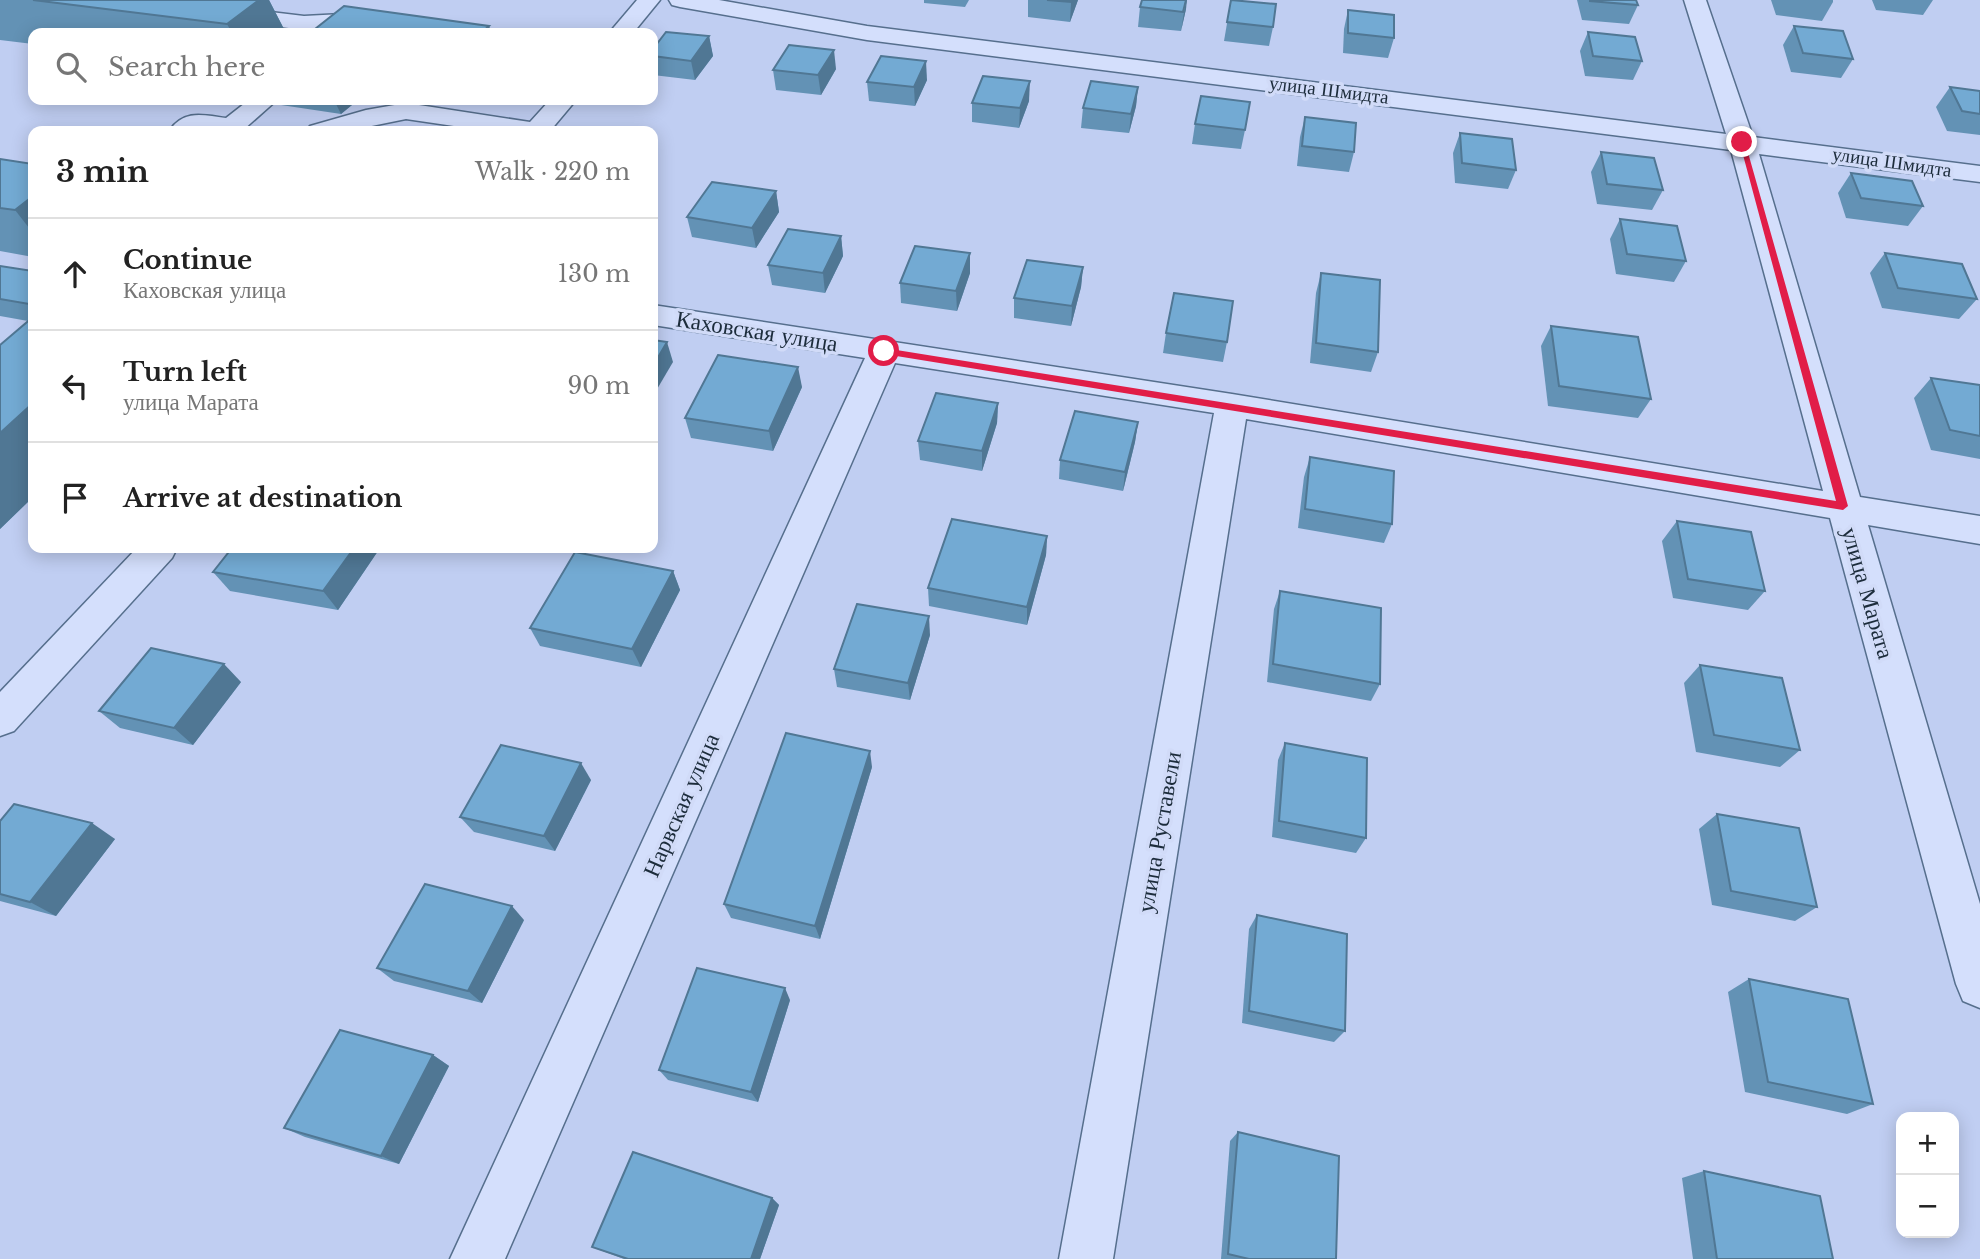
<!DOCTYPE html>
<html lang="en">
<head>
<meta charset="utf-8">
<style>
  :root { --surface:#fff; --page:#f6f6f6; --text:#222; --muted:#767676; --line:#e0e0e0 }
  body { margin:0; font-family:"Libre Baskerville",serif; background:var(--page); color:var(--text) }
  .controls { position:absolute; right:21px; bottom:21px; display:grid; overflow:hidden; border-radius:14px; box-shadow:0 4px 18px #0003 }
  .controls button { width:63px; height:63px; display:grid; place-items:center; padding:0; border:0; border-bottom:2px solid var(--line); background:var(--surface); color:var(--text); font:35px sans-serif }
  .stop { position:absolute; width:21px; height:21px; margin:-16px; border:5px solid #e11d48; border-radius:50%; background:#fff }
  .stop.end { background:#e11d48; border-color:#fff; box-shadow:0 2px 7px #0008 }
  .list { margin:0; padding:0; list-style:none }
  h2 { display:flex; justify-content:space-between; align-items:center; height:91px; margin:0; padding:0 28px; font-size:30px }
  h2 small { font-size:23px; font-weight:400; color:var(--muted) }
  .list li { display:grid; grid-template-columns:46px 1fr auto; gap:21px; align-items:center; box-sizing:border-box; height:112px; padding:0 28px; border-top:2px solid var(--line) }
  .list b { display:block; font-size:26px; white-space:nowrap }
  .list p { margin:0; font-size:23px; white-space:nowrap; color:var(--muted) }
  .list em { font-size:23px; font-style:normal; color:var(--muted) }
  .icon { flex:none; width:38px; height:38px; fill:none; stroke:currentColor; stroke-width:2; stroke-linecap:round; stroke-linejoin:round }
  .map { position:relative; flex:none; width:1980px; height:1259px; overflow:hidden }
  .search { position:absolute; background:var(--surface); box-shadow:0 4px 18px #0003; left:28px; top:28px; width:630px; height:77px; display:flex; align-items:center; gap:18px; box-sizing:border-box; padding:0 24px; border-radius:14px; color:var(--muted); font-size:26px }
  .panel { position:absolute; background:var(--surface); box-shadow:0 4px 18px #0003; left:28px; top:126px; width:630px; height:427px; border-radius:14px }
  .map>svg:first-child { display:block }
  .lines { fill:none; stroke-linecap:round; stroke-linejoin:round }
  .minor-casing { stroke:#566f8d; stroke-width:3 }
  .minor { fill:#d4dffc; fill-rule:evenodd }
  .wall { fill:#6392b5 }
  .shaded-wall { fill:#507794 }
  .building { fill:#73aad3; stroke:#507794; stroke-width:2 }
  .route { fill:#e11d48 }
  .labels { text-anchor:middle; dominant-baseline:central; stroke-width:7; stroke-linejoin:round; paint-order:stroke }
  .far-street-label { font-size:19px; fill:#1c2c3b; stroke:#d1dbf8 }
  .street-label { font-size:23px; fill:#1c2c3b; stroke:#d1dbf8 }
</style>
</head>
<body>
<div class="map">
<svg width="1980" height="1259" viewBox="0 0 1980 1259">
  <rect width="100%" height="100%" fill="#c0cef2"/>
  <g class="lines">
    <g class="minor-casing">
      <g id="minor">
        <polygon points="637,0 660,0 633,33 609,33"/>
        <polygon points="669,0 719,0 867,26 1726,134 1684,0 1706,0 1753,137 1980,166 1980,182 1759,154 1860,497 1980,516 1980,544 1868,525 1980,904 1980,1008 1963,1001 1956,984 1830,518 1246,419 1113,1259 1059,1259 1214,413 895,363 505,1259 450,1259 865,358 653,325 653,305 1232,394 1823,491 1731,150 867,40 680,7 672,5"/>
        <polygon points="228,7 304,16 361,13 469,26 477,28 481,33 413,33 361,27 304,30 220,19 217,14 220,9"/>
        <path d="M249,100H277L242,131H169C184,109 203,115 226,118Z"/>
        <polygon points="550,100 576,100 550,131 488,131 406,119 347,131 306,131 310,126 366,110 406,103 530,122"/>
        <polygon points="137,548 177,548 172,558 14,731 0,736 0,692"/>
      </g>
    </g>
    <use href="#minor" class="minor"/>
  </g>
  <g class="wall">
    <polygon points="0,0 269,0 286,33 33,33 33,44 0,40"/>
    <polygon points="924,0 969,0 965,7 924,3"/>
    <polygon points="1028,0 1078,0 1070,22 1028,17"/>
    <polygon points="1231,0 1273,27 1269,46 1224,41"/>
    <polygon points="1577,0 1636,0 1638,5 1629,24 1582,20"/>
    <polygon points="1771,0 1833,0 1833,2 1822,21 1776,15"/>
    <polygon points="1872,0 1933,0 1923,15 1876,10"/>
    <polygon points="1140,7 1186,9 1181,31 1138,27"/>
    <polygon points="1348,10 1394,38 1388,58 1343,53 1344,29"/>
    <polygon points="1794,26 1853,59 1841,78 1791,72 1783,45"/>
    <polygon points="1588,32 1642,61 1633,80 1585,76 1580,51"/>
    <polygon points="709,36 713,56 695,80 653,75 653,56"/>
    <polygon points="836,69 821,95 776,90 773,70"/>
    <polygon points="927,80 915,106 869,101 867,82"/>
    <polygon points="1138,87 1136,106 1129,133 1081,128 1083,108"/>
    <polygon points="1950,87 1980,91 1980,135 1947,131 1936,107"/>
    <polygon points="278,100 358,100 341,114 281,105"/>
    <polygon points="1029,101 1019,128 972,122 972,103"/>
    <polygon points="1305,117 1354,152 1349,172 1297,166 1300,137"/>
    <polygon points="1195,124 1245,130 1241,149 1192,144"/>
    <polygon points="1460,133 1516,170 1508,189 1455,183 1453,153"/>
    <polygon points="1601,152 1663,190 1652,210 1597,204 1591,172"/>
    <polygon points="0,159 33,164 33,257 0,251"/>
    <polygon points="1851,173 1923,206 1908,226 1846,218 1838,193"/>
    <polygon points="776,191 779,212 756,248 692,237 687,217"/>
    <polygon points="1620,219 1686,261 1674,282 1616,274 1610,239"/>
    <polygon points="841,236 843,256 825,293 772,285 768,265"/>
    <polygon points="970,253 970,273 957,311 901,303 900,283"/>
    <polygon points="1885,253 1977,299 1959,319 1882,308 1870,273"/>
    <polygon points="0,266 33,271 33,497 0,529 0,345 28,321 0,316"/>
    <polygon points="1083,267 1081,287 1071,326 1014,318 1014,298"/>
    <polygon points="1321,273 1378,352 1371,372 1310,363 1316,293"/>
    <polygon points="1551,326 1651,399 1638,418 1548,406 1541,346"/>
    <polygon points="1166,333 1227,342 1223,362 1163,353"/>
    <polygon points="1931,378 1980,385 1980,459 1931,450 1914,398"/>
    <polygon points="802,387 773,451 691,438 685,418"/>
    <polygon points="998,403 997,423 982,471 920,460 918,441"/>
    <polygon points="1138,422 1135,442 1123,491 1059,479 1060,460"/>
    <polygon points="1310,457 1392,524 1384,543 1298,528 1304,477"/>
    <polygon points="1677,521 1765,591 1748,610 1673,598 1662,541"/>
    <polygon points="1047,536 1046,555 1027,625 929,606 928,588"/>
    <polygon points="232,548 380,548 338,610 230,591 213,572"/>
    <polygon points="673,571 680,590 641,667 540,646 530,628"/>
    <polygon points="1280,591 1380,684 1371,701 1267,682 1274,609"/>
    <polygon points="930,635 910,700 837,687 834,669"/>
    <polygon points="1700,665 1800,750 1780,767 1696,752 1684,683"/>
    <polygon points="241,682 193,745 120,728 99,711"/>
    <polygon points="1285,743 1366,838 1356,853 1272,837 1278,760"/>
    <polygon points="872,767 820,939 731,918 724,904"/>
    <polygon points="591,780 555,851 474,832 460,817"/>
    <polygon points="1717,814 1817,907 1795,921 1712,905 1699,829"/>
    <polygon points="0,821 115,839 56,916 0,901"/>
    <polygon points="1257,915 1345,1031 1334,1042 1242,1023 1249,929"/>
    <polygon points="524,920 482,1003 394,981 377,968"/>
    <polygon points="1749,979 1873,1104 1847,1114 1745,1092 1728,992"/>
    <polygon points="790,1000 758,1102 668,1080 659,1070"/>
    <polygon points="433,1055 449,1066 399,1164 305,1137 284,1128"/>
    <polygon points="1238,1132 1336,1259 1221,1259 1230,1141"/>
    <polygon points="1704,1171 1833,1259 1693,1259 1682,1178"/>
    <polygon points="772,1198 779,1205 760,1259 624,1259 592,1247"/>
  </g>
  <g class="shaded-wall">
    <polygon points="259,0 269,0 286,33 232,33 227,24"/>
    <polygon points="1072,0 1078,0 1070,22 1071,2"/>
    <polygon points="1186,0 1187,0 1186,9 1181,31"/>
    <polygon points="489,26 492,33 481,33"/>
    <polygon points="709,36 713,56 695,80 691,61"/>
    <polygon points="834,50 836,69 821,95 818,75"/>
    <polygon points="926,61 927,80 915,106 914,87"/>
    <polygon points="1030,81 1029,101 1019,128 1020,108"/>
    <polygon points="1138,87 1136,106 1129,133 1131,114"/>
    <polygon points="334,100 358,100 341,114"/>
    <polygon points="776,191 779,212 756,248 752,228"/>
    <polygon points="33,196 33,233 15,210"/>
    <polygon points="841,236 843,256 825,293 823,273"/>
    <polygon points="970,253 970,273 957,311 956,291"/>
    <polygon points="1083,267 1081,287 1071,326 1072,306"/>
    <polygon points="33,300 33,309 29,304"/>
    <polygon points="667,342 673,362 653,396 653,366"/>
    <polygon points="798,367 802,387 773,451 769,431"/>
    <polygon points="33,403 33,497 0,529 0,433"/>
    <polygon points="998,403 997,423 982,471 982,451"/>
    <polygon points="1138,422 1135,442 1123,491 1125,472"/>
    <polygon points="1047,536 1046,555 1027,625 1027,607"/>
    <polygon points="354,548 380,548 338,610 323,591"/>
    <polygon points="673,571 680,590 641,667 632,649"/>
    <polygon points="929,616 930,635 910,700 908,683"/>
    <polygon points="224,664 241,682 193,745 174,728"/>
    <polygon points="870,751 872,767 820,939 815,926"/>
    <polygon points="581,763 591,780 555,851 544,836"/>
    <polygon points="92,823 115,839 56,916 30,902"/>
    <polygon points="512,906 524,920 482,1003 468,991"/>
    <polygon points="785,988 790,1000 758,1102 751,1092"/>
    <polygon points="433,1055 449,1066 399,1164 381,1156"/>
    <polygon points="772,1198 779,1205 760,1259 751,1259"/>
  </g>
  <g class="building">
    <polygon points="33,0 259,0 227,24"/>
    <polygon points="1047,0 1072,0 1071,2"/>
    <polygon points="1142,0 1186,0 1183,12 1140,7"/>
    <polygon points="1231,0 1276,4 1273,27 1227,22"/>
    <polygon points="1590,0 1636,0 1638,5 1590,1"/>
    <polygon points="344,6 489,26 481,33 310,33"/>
    <polygon points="1348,10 1394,15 1394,38 1348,33"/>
    <polygon points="1794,26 1843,31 1853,59 1803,53"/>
    <polygon points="666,32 709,36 691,61 653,56 653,49"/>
    <polygon points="1588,32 1635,37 1642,61 1593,56"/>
    <polygon points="789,45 834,50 818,75 773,70"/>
    <polygon points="881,56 926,61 914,87 867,82"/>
    <polygon points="983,76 1030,81 1020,108 972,103"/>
    <polygon points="1091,81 1138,87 1131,114 1083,108"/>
    <polygon points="1950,87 1980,91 1980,114 1962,111"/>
    <polygon points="1201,96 1250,102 1245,130 1195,124"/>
    <polygon points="1305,117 1356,123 1354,152 1302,146"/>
    <polygon points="1460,133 1512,139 1516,170 1462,163"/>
    <polygon points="1601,152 1654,158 1663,190 1607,184"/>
    <polygon points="0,159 33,164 33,196 15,210 0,208"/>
    <polygon points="1851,173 1912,181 1923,206 1861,198"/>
    <polygon points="712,182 776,191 752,228 687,217"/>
    <polygon points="1620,219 1677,226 1686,261 1627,254"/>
    <polygon points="788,229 841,236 823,273 768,265"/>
    <polygon points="915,246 970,253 956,291 900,283"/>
    <polygon points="1885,253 1962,264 1977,299 1898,288"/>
    <polygon points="1027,260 1083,267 1072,306 1014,298"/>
    <polygon points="0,266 33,271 33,300 29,304 0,299"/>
    <polygon points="1321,273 1380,280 1378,352 1316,343"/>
    <polygon points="1174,293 1233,301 1227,342 1166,333"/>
    <polygon points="33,317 33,403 0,433 0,345"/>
    <polygon points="1551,326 1638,337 1651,399 1559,386"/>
    <polygon points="653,340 667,342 653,366"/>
    <polygon points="718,355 798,367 769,431 685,418"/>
    <polygon points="1931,378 1980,385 1980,436 1950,430"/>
    <polygon points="936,393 998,403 982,451 918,441"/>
    <polygon points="1075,411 1138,422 1125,472 1060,460"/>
    <polygon points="1310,457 1394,471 1392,524 1305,509"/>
    <polygon points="952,519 1047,536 1027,607 928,588"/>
    <polygon points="1677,521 1751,532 1765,591 1688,579"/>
    <polygon points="232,548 354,548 323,591 213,572"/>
    <polygon points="575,552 673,571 632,649 530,628"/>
    <polygon points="1280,591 1381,608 1380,684 1273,664"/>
    <polygon points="857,604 929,616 908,683 834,669"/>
    <polygon points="151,648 224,664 174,728 99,711"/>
    <polygon points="1700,665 1782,678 1800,750 1714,735"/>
    <polygon points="786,733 870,751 815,926 724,904"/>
    <polygon points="1285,743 1367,758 1366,838 1279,821"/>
    <polygon points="501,745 581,763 544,836 460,817"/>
    <polygon points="14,804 92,823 30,902 0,894 0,821"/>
    <polygon points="1717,814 1799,828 1817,907 1731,891"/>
    <polygon points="425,884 512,906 468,991 377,968"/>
    <polygon points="1257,915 1347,934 1345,1031 1249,1011"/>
    <polygon points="697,968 785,988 751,1092 659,1070"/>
    <polygon points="1749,979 1848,999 1873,1104 1768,1082"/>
    <polygon points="340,1030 433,1055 381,1156 284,1128"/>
    <polygon points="1238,1132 1339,1156 1336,1259 1249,1259 1228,1254"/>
    <polygon points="633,1152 772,1198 751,1259 628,1259 592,1247"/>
    <polygon points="1704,1171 1820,1196 1833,1259 1717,1259"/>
  </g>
  <polygon class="route" points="1739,140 1745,142 1848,506 1843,510 884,354 880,351 884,348 1836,501"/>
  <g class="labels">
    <g class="far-street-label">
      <text transform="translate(1329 90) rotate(7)">улица Шмидта</text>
      <text transform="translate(1892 162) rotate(8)">улица Шмидта</text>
    </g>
    <g class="street-label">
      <text transform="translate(757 331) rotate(9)">Каховская улица</text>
      <text transform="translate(1868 593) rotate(74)">улица Марата</text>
      <text transform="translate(681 805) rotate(-66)">Нарвская улица</text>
      <text transform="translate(1159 832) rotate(-80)">улица Руставели</text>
    </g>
  </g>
</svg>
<div class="controls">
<button>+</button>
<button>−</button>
</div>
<div class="stop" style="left:884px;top:351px"></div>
<div class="stop end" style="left:1742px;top:142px"></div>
<div class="search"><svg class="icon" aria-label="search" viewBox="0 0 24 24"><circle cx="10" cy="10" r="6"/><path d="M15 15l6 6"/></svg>Search here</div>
<section class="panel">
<h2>3 min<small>Walk · 220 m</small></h2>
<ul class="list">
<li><svg class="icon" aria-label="ahead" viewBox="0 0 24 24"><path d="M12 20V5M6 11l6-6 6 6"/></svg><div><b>Continue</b><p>Каховская улица</p></div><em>130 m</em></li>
<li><svg class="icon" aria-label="left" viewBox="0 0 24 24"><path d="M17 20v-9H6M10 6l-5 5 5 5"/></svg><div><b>Turn left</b><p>улица Марата</p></div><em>90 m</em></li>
<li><svg class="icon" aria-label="arrive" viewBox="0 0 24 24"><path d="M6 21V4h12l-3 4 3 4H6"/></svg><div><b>Arrive at destination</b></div></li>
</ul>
</section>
</div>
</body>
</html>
